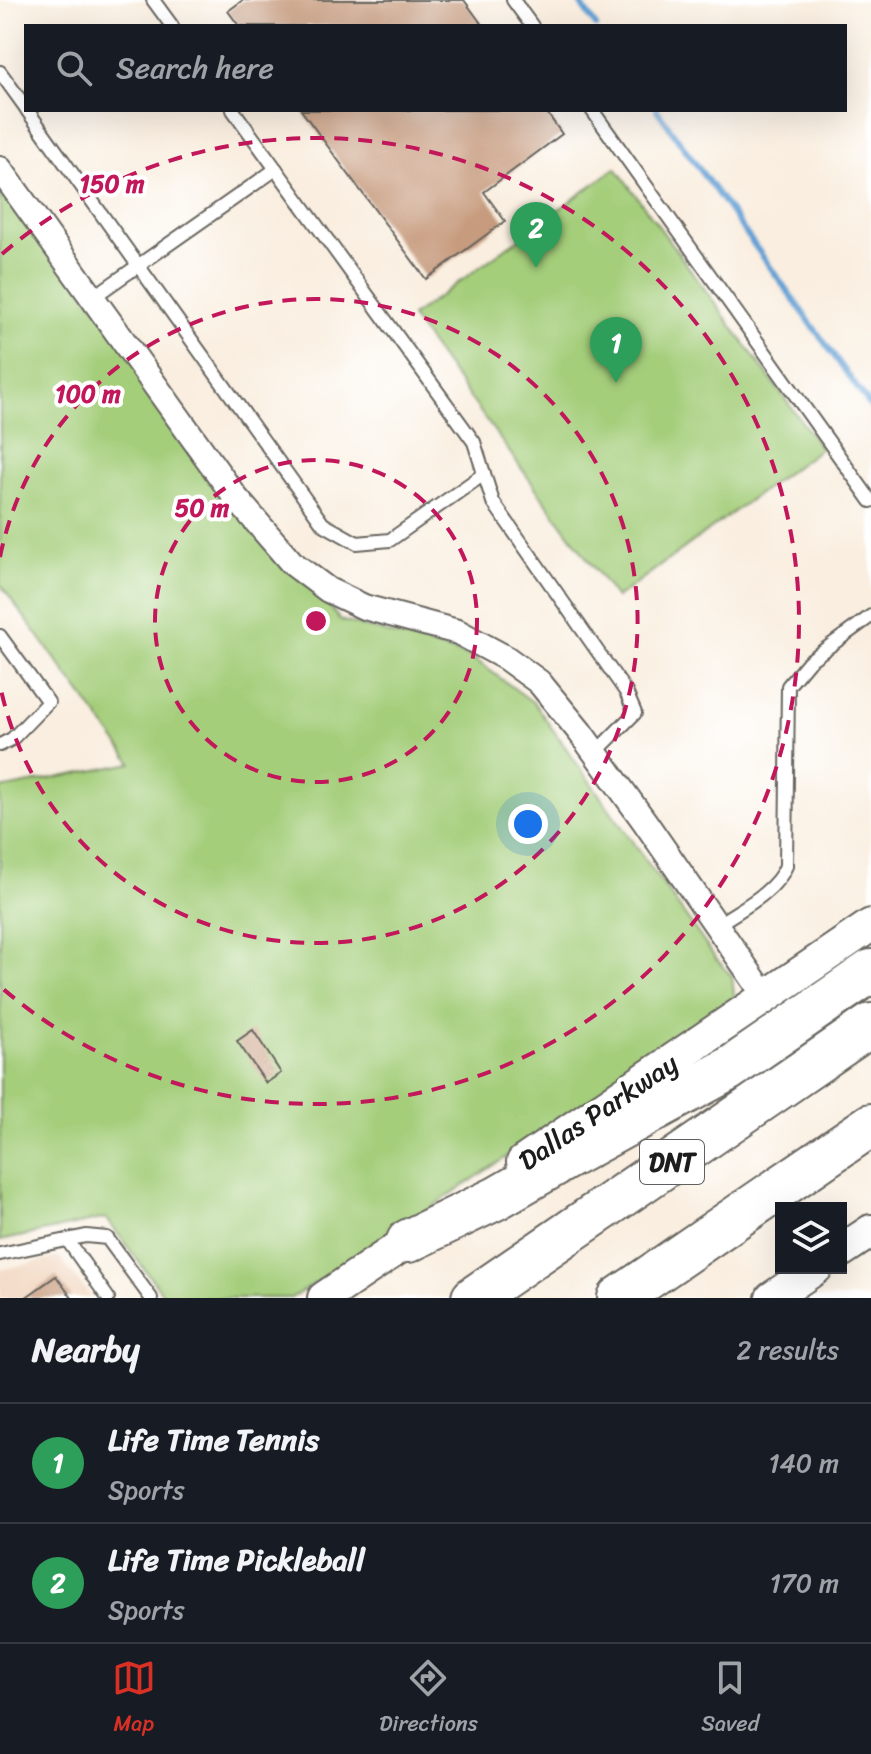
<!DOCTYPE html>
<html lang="en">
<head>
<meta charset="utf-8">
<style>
  :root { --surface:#171b24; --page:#20242c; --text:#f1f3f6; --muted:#9ea1a6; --line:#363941; --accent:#d93025 }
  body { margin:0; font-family:Sriracha,sans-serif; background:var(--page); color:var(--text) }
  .controls { position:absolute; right:24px; bottom:24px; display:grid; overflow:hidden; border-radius:0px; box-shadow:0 8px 32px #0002 }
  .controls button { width:72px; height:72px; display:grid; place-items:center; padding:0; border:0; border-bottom:2px solid var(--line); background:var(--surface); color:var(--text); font:40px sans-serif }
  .you { position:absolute; left:528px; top:824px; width:28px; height:28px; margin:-20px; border:6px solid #fff; border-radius:50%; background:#1a73e8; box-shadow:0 0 0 12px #1a73e833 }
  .badge { display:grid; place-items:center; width:52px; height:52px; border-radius:50%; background:var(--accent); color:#fff; font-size:26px; font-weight:700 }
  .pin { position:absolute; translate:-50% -66px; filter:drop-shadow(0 2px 4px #0008) }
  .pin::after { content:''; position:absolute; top:42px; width:28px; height:24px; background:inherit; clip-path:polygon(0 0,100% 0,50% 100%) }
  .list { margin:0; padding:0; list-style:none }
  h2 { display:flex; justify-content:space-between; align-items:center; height:104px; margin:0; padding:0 32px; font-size:34px }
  h2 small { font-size:26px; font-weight:400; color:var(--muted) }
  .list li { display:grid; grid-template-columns:52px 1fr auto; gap:24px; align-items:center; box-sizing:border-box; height:120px; padding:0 32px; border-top:2px solid var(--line) }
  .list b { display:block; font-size:30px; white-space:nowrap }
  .list p { margin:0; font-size:26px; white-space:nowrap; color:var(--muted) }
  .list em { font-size:26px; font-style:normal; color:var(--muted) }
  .icon { flex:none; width:44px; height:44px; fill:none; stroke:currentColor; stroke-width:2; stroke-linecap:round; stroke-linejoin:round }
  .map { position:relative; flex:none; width:871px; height:1298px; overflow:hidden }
  .search { position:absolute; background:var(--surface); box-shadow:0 8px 32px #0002; left:24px; right:24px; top:24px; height:88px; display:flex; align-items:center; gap:20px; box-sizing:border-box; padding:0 28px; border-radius:0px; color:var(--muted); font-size:30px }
  .sheet { height:344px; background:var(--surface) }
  nav { display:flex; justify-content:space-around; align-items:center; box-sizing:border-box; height:112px; border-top:2px solid var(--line); background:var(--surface); font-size:22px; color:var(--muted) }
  nav a { display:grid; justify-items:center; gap:4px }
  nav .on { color:var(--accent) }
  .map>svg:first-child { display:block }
  .built { fill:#f1d5bd }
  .green { fill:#a4ce7a; stroke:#60754b; stroke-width:2 }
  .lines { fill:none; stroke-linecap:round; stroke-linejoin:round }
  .stream { stroke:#64a0d4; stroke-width:6 }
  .building { fill:#c79b7e }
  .service-casing { stroke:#696660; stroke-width:16 }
  .minor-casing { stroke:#696660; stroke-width:28 }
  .secondary-casing { stroke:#696660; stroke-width:36 }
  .motorway-casing { stroke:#696660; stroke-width:46 }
  .service { stroke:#fff; stroke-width:12 }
  .minor { stroke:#fff; stroke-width:24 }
  .secondary { stroke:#fff; stroke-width:32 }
  .motorway { stroke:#fff; stroke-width:42 }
  .ring { fill:none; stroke:#c2185b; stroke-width:4; stroke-dasharray:14 10 }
  .labels { text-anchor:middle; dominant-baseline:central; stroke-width:8; stroke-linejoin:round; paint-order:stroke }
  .shield { fill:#fff; stroke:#606060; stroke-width:2 }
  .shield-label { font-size:26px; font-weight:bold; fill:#1c1c1c }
  .street-label { font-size:28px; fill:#1c1c1c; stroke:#fff }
  .centre { fill:#c2185b; stroke:#fff; stroke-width:4 }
  .ring-label { font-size:24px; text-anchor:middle; font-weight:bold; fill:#c2185b; stroke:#fff; stroke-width:8; stroke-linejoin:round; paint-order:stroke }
</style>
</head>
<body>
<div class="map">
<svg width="871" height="1298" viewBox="0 0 871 1298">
  <rect width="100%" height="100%" fill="#fff"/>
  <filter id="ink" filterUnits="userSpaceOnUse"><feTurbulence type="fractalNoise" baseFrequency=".0125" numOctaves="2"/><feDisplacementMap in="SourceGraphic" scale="16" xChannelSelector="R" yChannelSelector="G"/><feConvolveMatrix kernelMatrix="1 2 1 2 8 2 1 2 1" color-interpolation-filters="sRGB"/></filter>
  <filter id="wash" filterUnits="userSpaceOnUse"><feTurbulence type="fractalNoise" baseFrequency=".006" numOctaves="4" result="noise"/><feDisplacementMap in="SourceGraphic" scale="32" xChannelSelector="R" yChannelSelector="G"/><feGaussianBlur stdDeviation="1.8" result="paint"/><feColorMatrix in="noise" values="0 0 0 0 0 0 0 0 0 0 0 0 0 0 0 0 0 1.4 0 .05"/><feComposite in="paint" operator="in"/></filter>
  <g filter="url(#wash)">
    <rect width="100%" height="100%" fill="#f9eedf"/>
    <polygon class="built" points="59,1257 92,1298 0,1298 0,1270"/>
    <g class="green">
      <polygon points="616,168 821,448 616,598 411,317"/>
      <polygon points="0,184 340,620 470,656 534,703 716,959 732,976 735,1003 356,1258 291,1298 166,1298 106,1218 0,1241 0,789 132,763 0,584"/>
    </g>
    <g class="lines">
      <g class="stream">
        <polyline points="578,0 596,26"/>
        <polyline points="657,110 871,407"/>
      </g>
    </g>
    <g id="blocks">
      <g class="building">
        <polygon points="243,0 464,0 483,26 239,26 228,11"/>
        <polygon points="301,110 545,110 562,134 484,192 505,221 426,279"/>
        <polygon points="253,1030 281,1073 266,1083 237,1041"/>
        <polygon points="56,1276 72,1298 25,1298"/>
      </g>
    </g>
  </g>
  <g filter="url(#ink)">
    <use href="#blocks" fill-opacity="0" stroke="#696660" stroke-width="2"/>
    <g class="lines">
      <g class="service-casing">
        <g id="service">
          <polyline points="153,0 172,26"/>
          <polyline points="513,0 532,26"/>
          <polyline points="0,72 26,108"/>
          <polyline points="27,110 323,524 357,543 390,540 484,474"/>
          <polyline points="233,110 474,442 493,502 626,692 635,713 595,753"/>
          <polyline points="592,110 871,501"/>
          <polyline points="92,298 276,169"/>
          <polyline points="0,636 48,702 12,739 0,745"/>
          <path d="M717,925C740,909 775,893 786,866L788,686L809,661L871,616"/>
          <polyline points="68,1241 108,1298"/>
          <polyline points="0,1254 86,1236 107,1238 151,1298"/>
        </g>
      </g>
      <g class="minor-casing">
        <polyline id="minor" points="0,169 236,498 292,563 328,590 364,607 458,632 506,658 539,682 580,732 645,822 766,997"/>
      </g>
      <g class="secondary-casing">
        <g id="secondary">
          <polyline points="523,1162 871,925"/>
          <polyline points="841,1251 871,1231"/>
          <polyline points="324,1298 426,1229"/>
          <polyline points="772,1298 816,1268"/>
        </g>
      </g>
      <g class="motorway-casing">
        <g id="motorway">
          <polyline points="408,1241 497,1198 570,1156 729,1069 871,971"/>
          <polyline points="473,1298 871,1025"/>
          <polyline points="619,1298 871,1125"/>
        </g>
      </g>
      <use href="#service" class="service"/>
      <use href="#minor" class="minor"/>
      <use href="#secondary" class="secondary"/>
      <use href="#motorway" class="motorway"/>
    </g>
  </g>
  <g class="ring">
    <circle cx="316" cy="621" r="161"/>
    <path d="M0 557A322 322 0 1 1 0 685"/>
    <path d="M2 254A483 483 0 1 1 2 988"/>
  </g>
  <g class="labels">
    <rect class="shield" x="640" y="1140" width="64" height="44" rx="6"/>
    <g class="shield-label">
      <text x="672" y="1162">DNT</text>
    </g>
    <g class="street-label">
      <text transform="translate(598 1112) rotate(-34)">Dallas Parkway</text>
    </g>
  </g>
  <circle cx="316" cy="621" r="12" class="centre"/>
  <g class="ring-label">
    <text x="112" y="192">150 m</text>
    <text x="88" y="402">100 m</text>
    <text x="202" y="516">50 m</text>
  </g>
</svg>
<div class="controls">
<button><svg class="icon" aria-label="layers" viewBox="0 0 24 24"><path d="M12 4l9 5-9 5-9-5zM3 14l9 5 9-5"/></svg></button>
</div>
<div class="you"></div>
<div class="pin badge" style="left:616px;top:383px;background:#2e9e5b">1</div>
<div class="pin badge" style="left:536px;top:268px;background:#2e9e5b">2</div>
<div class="search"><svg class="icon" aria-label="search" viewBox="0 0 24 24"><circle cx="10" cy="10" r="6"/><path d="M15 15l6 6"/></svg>Search here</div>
</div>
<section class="sheet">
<h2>Nearby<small>2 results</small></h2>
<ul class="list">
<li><span class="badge" style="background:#2e9e5b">1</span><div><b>Life Time Tennis</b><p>Sports</p></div><em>140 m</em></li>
<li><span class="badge" style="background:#2e9e5b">2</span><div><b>Life Time Pickleball</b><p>Sports</p></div><em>170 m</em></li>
</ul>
</section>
<nav>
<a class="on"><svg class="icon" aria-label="map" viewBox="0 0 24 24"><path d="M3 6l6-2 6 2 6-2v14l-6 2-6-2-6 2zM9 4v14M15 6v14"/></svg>Map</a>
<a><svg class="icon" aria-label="directions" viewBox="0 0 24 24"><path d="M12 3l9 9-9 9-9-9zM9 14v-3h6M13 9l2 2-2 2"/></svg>Directions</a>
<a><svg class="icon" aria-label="saved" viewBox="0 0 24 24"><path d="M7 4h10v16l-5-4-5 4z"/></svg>Saved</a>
</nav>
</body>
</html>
